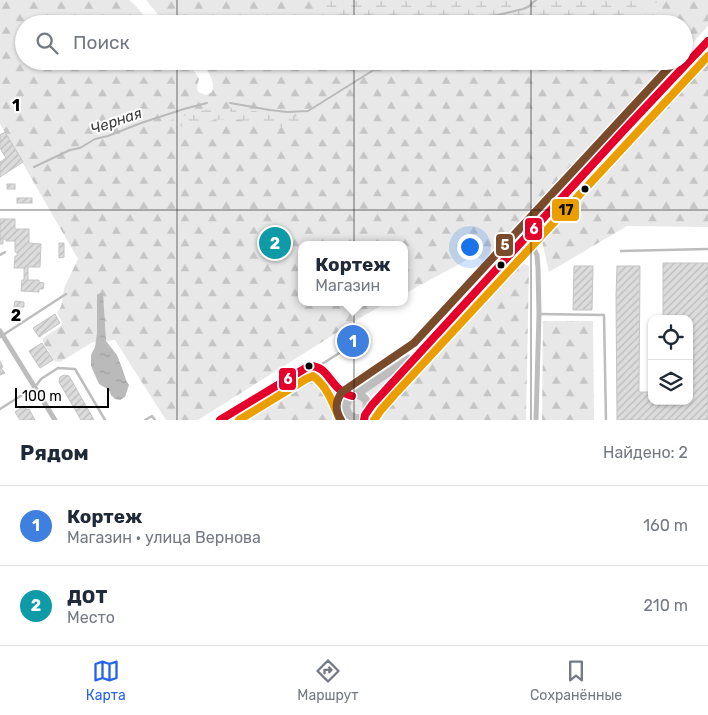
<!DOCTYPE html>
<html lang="ru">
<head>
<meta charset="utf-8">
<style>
  :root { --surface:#fff; --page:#f6f6f7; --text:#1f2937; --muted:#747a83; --line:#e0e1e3; --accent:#2563eb }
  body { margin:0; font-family:Rubik,sans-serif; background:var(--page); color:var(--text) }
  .controls { position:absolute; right:15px; bottom:15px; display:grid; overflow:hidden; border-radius:10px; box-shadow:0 1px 4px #0004 }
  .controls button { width:45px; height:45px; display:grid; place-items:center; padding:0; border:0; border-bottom:1px solid var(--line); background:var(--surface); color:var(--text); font:25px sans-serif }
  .scale { position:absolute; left:15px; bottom:12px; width:94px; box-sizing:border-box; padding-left:5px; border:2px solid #000; border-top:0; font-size:14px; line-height:18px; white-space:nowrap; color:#000; -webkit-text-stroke:4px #fff; paint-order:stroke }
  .you { position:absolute; left:469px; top:246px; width:18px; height:18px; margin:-12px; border:4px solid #fff; border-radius:50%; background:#1a73e8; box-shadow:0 0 0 8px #1a73e833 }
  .badge { display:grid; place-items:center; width:32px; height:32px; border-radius:50%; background:var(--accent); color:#fff; font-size:16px; font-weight:700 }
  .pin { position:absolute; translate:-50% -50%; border:2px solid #fff; box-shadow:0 1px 5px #0006 }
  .popup { position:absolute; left:298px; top:241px; width:110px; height:65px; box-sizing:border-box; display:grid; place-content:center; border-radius:10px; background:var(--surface); filter:drop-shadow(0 1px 4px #0005); font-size:16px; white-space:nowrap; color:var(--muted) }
  .popup b { font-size:19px; color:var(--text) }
  .popup::after { content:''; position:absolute; left:50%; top:100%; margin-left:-10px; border:10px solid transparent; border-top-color:var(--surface) }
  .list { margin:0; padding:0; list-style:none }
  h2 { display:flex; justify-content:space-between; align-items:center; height:65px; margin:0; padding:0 20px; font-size:21px }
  h2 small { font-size:16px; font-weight:400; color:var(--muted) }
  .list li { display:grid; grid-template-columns:32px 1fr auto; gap:15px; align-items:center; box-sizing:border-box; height:80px; padding:0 20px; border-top:1px solid var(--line) }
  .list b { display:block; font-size:19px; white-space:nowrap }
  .list p { margin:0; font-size:16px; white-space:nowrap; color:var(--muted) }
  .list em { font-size:16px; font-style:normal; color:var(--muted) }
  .icon { flex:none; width:28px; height:28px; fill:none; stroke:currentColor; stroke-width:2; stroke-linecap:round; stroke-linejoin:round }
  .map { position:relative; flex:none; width:708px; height:420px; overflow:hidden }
  .search { position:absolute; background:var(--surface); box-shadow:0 1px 4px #0004; left:15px; right:15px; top:15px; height:55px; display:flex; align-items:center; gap:12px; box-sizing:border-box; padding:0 18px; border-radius:28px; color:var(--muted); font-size:19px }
  .sheet { height:225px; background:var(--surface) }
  nav { display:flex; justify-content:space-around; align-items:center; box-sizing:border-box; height:70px; border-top:1px solid var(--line); background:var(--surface); font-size:14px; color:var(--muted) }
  nav a { display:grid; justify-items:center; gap:2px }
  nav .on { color:var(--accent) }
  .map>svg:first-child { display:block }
  .grass { fill:url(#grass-tufts) }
  .forest { fill:url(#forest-firs) }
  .wetland { fill:url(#wetland-marsh) }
  .water { fill:url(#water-ripples) }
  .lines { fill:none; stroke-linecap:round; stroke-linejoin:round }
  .stream { stroke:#bababa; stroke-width:2 }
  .building { fill:url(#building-hatch); stroke:#c4c4c4 }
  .primary-casing { stroke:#dbdbdb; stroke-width:9 }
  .service { stroke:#bdbdbd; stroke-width:2.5 }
  .minor { stroke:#bdbdbd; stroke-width:5 }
  .primary { stroke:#bdbdbd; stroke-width:8 }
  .bus-1-casing { stroke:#fff; stroke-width:11 }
  .bus-2-casing { stroke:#fff; stroke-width:11 }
  .bus-3-casing { stroke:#fff; stroke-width:11 }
  .bus-1 { stroke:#e4002b; stroke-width:8 }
  .bus-2 { stroke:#eb9e00; stroke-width:8 }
  .bus-3 { stroke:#7a4b2a; stroke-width:8 }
  .grid { fill:none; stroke:#000; stroke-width:1; stroke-opacity:0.55 }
  .bus-dot { fill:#000; stroke:#fff; stroke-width:2 }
  .labels { text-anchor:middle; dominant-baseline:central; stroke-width:4; stroke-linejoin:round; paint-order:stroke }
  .water-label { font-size:15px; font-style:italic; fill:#3e3e3e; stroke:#fff }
  .grid-label { font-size:16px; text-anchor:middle; font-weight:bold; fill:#000; stroke:#fff; stroke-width:4; stroke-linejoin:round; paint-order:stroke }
  .line-badge { stroke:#fff; stroke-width:2 }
  .badge-label { font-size:14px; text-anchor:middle; font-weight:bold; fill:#fff }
  .pale-badge-label { font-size:14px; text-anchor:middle; font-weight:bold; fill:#111 }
</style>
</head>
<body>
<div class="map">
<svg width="708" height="420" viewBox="0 0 708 420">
  <defs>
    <pattern id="grass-tufts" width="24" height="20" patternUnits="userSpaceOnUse" patternTransform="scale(1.25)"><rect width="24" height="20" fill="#e8e8e8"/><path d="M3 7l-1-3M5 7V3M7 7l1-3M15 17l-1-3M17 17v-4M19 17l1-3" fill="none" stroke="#c5c5c5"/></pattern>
    <pattern id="forest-firs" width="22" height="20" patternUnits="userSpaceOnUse" patternTransform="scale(1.25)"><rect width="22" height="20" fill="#e8e8e8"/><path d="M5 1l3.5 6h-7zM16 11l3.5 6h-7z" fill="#c5c5c5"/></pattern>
    <pattern id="wetland-marsh" width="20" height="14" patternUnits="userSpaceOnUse" patternTransform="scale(1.25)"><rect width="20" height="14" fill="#e8e8e8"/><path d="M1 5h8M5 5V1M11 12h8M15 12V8" fill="none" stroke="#c5c5c5"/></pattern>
    <pattern id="water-ripples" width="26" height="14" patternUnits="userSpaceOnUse" patternTransform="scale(1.25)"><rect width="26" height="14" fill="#bababa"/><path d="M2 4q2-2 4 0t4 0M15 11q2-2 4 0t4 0" fill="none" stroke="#9e9e9e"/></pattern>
    <pattern id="building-hatch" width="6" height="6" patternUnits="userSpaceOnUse" patternTransform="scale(1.25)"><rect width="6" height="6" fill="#dcdcdc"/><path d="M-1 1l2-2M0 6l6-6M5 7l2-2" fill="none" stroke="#bbb"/></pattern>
  </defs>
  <rect width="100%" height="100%" fill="#fff"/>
  <g class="grass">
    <polygon points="388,379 389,380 371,397 366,392"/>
    <circle cx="357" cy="407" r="7"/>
  </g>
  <g class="forest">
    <path d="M0,0H129L135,5L151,24H24V61H185L195,72L199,79L197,87L198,92L206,95L212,92C216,81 207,69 200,61H676L488,263L474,256L404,294V245H302V302H388L365,315L198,420H166L115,340L93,342L60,362L54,361L43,342V338L61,326L62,322L57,313C65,303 61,297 65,286C69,277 74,268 78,259L0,124Z"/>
    <polygon points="146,0 708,0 708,26 684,52 684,24 166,24"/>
    <polygon points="708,60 708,227 627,226 549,272 541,237"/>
    <polygon points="516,262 524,264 529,266 526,420 374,420 381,407"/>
    <polygon points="543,321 593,321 594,420 542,420"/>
    <polygon points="308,378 323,381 332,401 332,420 241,420"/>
  </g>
  <g class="wetland">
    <polygon points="326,0 663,0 634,12 609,24 410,24 398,18 380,19 370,24 331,24 329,20"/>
    <polygon points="472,61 542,61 529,66 487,66"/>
    <path d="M228,108H241L269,114L300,117L302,119L300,125C282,130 254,124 236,119Z"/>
    <path d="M211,109H218L228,120C224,120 219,119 215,120C201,122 181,132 168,122L171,120L203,110Z"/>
  </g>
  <polygon class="water" points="103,293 106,341 117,355 122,368 126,380 129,385 125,397 120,400 115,399 111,395 109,390 99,384 91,366 91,355 95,347 97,333 97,295 98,294"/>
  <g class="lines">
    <g class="stream">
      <polyline points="461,24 523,9 528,7 536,0"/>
      <polyline points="230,103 270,110 287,112 308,111 388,61"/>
      <polyline points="34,167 70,150 80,148 95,139 108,136 141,123 184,109 207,103"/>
    </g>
  </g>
  <g class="building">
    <polygon points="5,132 23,162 0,177 0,162 6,158 0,148 0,135"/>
    <rect x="7" y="184" width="8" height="5"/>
    <rect x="17" y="198" width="15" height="5"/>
    <polygon points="0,219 15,219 15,229 29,229 29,243 41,244 40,267 28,267 28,280 39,280 39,282 44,283 43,289 39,289 39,292 21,291 22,280 24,280 24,268 14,268 15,256 17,256 17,252 15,252 15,241 6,241 6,239 3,239 3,244 0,244"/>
    <polygon points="59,243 64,243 64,257 59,258"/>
    <polygon points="663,263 708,263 708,420 617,420 616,296 617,266 640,266 639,392 652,392 652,401 689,401 689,319 663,319"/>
    <polygon points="574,266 593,266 592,310 573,310"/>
    <polygon points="15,301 24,302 24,307 14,307"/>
    <polygon points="55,314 60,323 39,337 33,328"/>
    <polygon points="349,335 353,342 348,345 344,338"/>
    <polygon points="42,343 53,360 40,368 29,351"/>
    <polygon points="0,361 3,367 1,368 5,373 0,375"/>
    <polygon points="64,375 69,376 94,420 81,420 59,382 60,377"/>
    <polygon points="24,406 27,410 29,409 35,420 20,420 15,412"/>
  </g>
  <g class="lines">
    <g class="primary-casing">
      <g id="primary">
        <polyline points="355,395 409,359"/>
        <path d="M346,406C350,389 369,393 368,410"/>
        <path d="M220,420L301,370C306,368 311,365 316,366C326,369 339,392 343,400C346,405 346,410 349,415C354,418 358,420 363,417C368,414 370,406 374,402C392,382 410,363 428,343C522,243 614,141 708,41"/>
      </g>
    </g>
    <g class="service">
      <polyline points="621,251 708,249"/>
      <polyline points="0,255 5,252"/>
      <polyline points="540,314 604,315 606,420"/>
      <polyline points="0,337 66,294"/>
      <polyline points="319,366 347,348"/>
      <polyline points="0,409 35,387 41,379 58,368 75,369 105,420"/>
      <polyline points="145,420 152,416 155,420"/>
    </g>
    <g class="minor">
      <polyline points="525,239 534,249 537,255 538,268 539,314 536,420"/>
      <polyline points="0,331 55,420"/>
    </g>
    <use href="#primary" class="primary"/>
    <g class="bus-1-casing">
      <g id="bus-1">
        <path d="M220,420L309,366C330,365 329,390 352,396"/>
        <polyline points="364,420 365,415 372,405 625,129 708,41"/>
      </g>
    </g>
    <g class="bus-2-casing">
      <g id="bus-2">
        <path d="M239,420L306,379L313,376C328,387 333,404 340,420"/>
        <polyline points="374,420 381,410 395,394 708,56"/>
      </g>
    </g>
    <g class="bus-3-casing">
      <path id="bus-3" d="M341,420C335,410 335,402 342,392L414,343L675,61"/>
    </g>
    <use href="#bus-1" class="bus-1"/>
    <use href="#bus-2" class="bus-2"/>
    <use href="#bus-3" class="bus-3"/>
  </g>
  <path class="grid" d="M177,0V24M354,0V24M531,0V24M177,61V420M354,61V420M531,61V420M0,210H708"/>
  <g class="bus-dot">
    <circle cx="585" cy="189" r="4.5"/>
    <circle cx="501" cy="265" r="4.5"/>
    <circle cx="309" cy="366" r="4.5"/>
  </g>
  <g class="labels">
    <g class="water-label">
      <text transform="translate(116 121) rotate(-19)">Черная</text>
    </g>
  </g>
  <g class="grid-label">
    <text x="16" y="111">1</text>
    <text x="16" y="321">2</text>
  </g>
  <g class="line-badge">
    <rect x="551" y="198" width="29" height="24" rx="5" fill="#eb9e00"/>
    <rect x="524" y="217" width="19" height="24" rx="5" fill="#e4002b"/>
    <rect x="495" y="233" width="19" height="24" rx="5" fill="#7a4b2a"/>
    <rect x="278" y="367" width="19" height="24" rx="5" fill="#e4002b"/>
  </g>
  <g class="badge-label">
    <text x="534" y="234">6</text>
    <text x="505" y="250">5</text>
    <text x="288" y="384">6</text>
  </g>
  <g class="pale-badge-label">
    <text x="566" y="215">17</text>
  </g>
</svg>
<div class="controls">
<button><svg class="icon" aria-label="locate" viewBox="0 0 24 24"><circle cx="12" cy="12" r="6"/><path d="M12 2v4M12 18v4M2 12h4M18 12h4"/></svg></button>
<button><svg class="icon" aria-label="layers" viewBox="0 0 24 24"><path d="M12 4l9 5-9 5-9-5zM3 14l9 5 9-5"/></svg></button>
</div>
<div class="scale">100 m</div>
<div class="you"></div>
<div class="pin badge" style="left:353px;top:341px;background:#3f7fe0">1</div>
<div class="popup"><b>Кортеж</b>Магазин</div>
<div class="pin badge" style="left:275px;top:243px;background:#0f9aa8">2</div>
<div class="search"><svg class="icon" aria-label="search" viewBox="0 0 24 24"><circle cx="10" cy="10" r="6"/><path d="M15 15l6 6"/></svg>Поиск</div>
</div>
<section class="sheet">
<h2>Рядом<small>Найдено: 2</small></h2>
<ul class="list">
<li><span class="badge" style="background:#3f7fe0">1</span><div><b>Кортеж</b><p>Магазин · улица Вернова</p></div><em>160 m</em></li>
<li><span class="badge" style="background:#0f9aa8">2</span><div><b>ДОТ</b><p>Место</p></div><em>210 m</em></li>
</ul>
</section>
<nav>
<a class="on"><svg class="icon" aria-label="map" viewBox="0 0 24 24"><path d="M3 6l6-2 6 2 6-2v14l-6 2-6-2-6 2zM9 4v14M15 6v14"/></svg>Карта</a>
<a><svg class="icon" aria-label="directions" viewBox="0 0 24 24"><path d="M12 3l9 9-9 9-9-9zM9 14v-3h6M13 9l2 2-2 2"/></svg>Маршрут</a>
<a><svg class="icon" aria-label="saved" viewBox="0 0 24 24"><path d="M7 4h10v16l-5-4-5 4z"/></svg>Сохранённые</a>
</nav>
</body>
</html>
